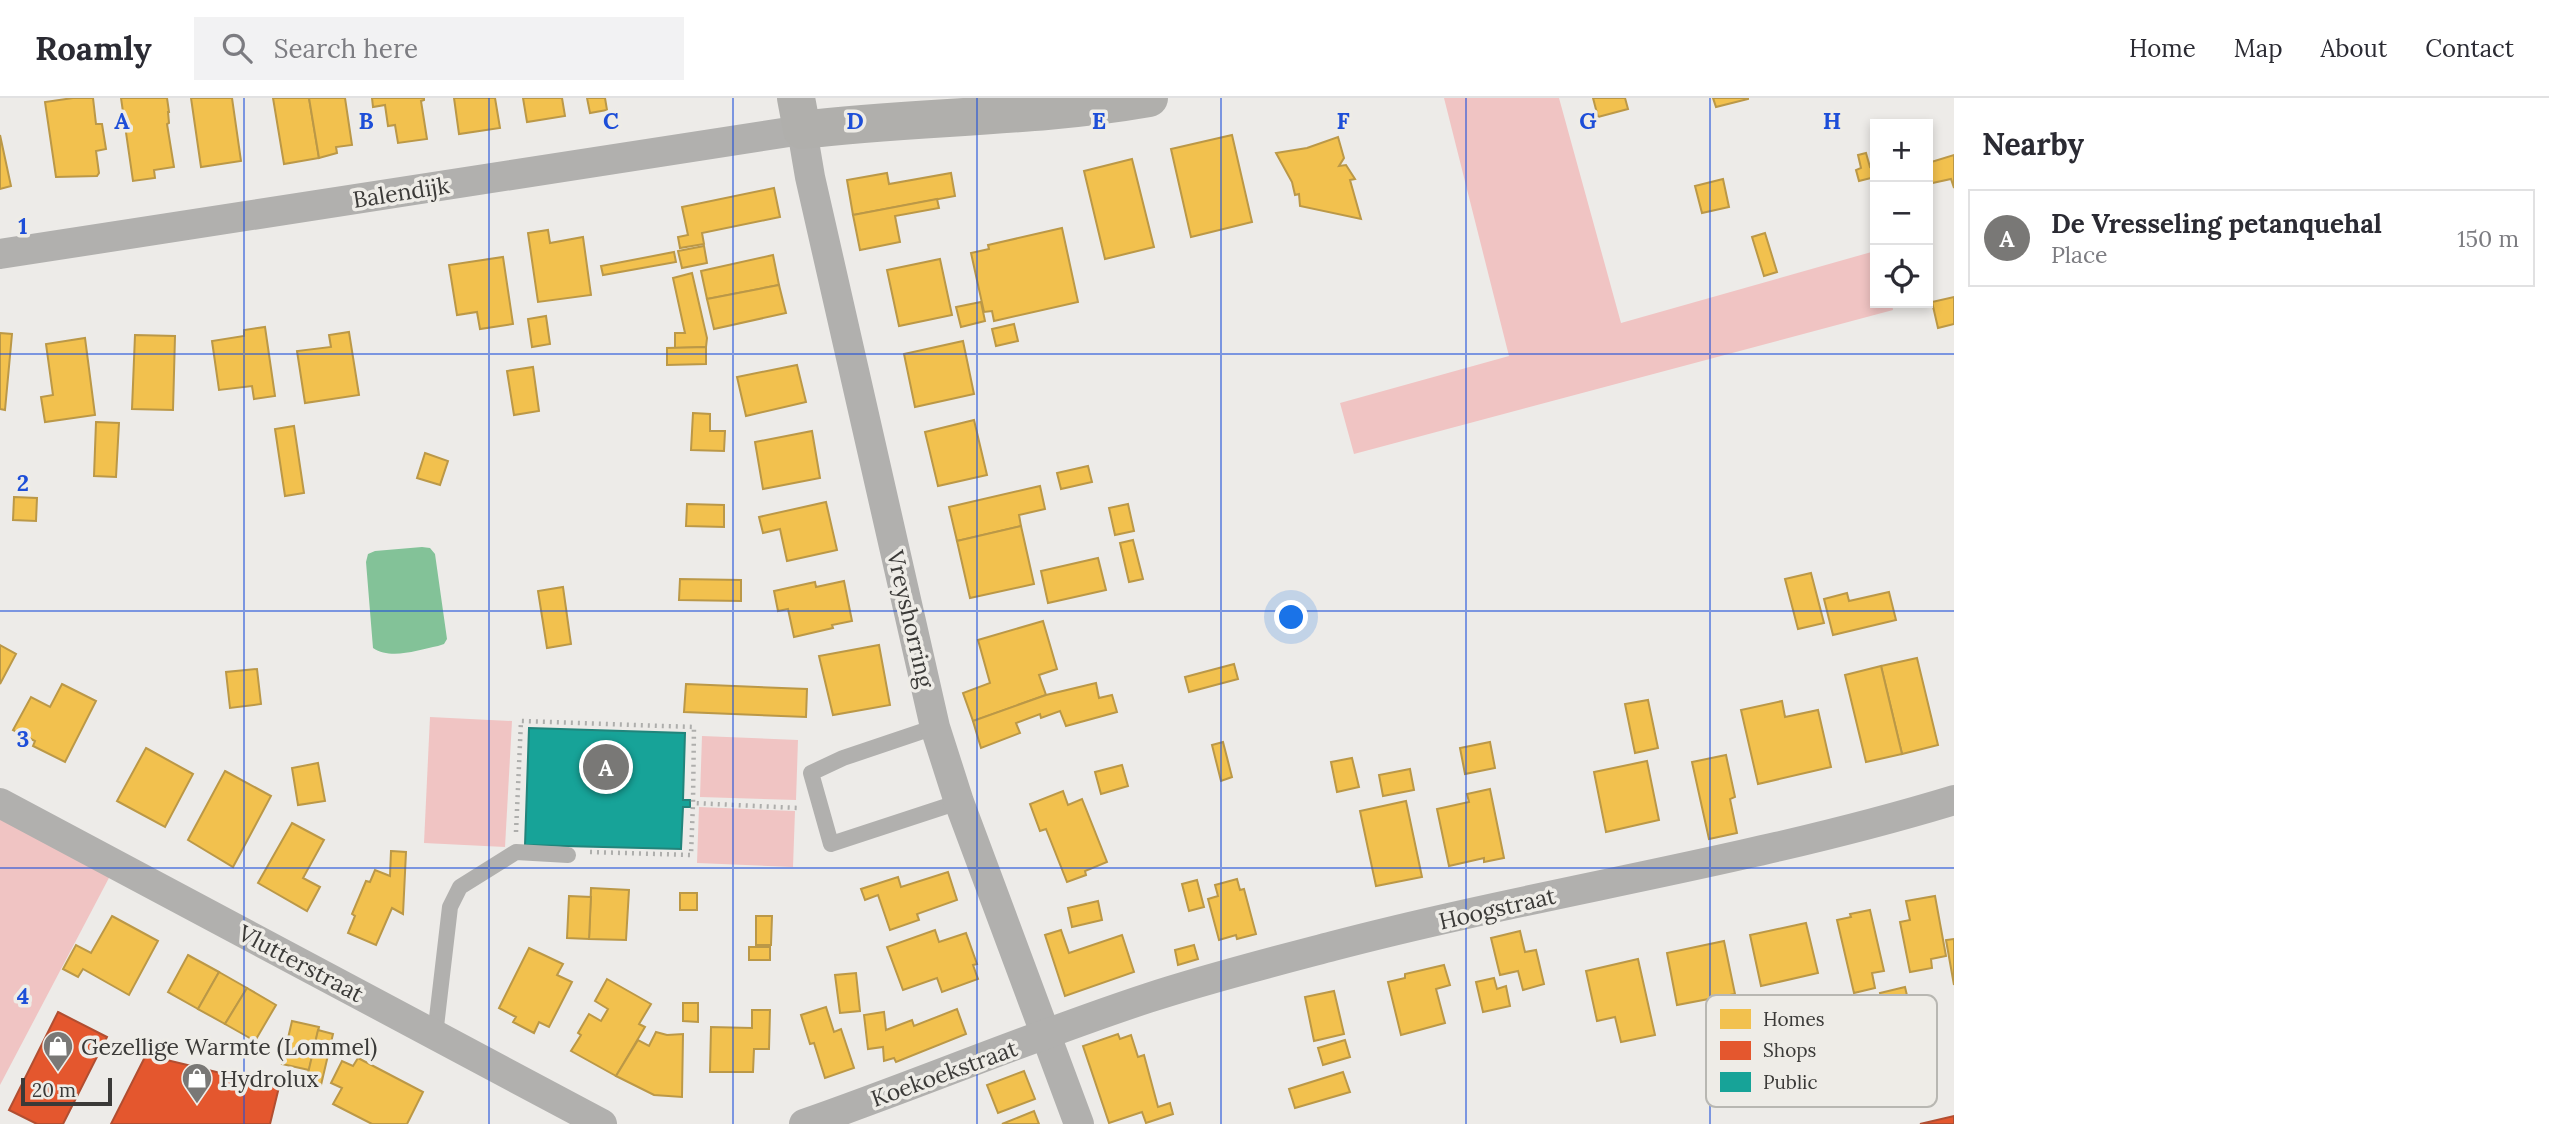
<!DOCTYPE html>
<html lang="en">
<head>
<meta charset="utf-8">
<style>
  :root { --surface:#fff; --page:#f2f2f3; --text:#2b2b33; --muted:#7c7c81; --line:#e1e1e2; --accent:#797876 }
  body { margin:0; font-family:Lora,serif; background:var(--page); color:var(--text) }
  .controls { position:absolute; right:21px; top:21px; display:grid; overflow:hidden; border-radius:0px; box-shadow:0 4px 10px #0003 }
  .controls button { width:63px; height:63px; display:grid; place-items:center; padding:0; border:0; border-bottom:2px solid var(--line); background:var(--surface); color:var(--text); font:35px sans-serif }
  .scale { position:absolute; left:21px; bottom:18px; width:91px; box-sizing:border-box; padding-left:7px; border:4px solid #3b3a38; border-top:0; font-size:19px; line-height:24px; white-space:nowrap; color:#3b3a38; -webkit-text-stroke:5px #eeece7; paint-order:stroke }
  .you { position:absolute; left:1292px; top:520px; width:24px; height:24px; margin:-18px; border:5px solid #fff; border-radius:50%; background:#1a73e8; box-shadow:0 0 0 10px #1a73e833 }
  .badge { display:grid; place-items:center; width:46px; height:46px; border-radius:50%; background:var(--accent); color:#fff; font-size:23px; font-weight:700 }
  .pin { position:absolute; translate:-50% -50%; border:4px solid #fff; box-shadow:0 2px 7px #0006 }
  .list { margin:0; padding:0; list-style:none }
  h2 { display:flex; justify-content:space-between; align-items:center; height:91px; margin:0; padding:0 28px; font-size:30px }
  h2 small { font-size:23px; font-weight:400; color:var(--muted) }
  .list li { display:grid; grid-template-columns:46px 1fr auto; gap:21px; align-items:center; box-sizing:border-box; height:98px; margin:0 14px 14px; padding:0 14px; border:2px solid var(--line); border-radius:0px }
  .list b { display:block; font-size:26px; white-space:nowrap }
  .list p { margin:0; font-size:23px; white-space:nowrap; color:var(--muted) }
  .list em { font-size:23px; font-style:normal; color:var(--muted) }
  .icon { flex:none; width:38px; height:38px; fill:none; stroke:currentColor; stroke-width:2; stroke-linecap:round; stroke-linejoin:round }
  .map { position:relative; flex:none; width:1954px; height:1026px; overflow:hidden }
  header { display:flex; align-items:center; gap:42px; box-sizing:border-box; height:98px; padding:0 35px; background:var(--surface); border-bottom:2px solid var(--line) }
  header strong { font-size:33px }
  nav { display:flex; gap:38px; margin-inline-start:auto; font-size:24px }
  .search { width:490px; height:63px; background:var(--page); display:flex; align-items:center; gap:18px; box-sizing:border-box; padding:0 24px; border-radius:0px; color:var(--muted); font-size:26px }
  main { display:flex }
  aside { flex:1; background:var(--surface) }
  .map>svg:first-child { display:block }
  .green { fill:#f0c4c3 }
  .water { fill:#83c298 }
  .homes { fill:#f2c14e; stroke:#bb9847; stroke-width:2 }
  .shops { fill:#e4572e; stroke:#b14e31; stroke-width:2 }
  .public { fill:#17a398; stroke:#22847b; stroke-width:2 }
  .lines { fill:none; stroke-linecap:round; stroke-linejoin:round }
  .path { stroke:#aeaeac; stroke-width:4.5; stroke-dasharray:2 5; stroke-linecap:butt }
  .lane { stroke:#b1b0ae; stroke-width:16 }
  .street { stroke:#b1b0ae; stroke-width:30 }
  .secondary { stroke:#b0afac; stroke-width:38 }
  .grid { fill:none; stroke:#1d4ed8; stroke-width:2; stroke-opacity:0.55 }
  .labels { text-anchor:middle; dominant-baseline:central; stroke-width:7; stroke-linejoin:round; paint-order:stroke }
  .street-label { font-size:23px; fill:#3b3a38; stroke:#eeece7 }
  .poi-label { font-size:23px; fill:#3b3a38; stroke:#eeece7; text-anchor:start }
  .key { fill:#eeece7; stroke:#b8b7b2; stroke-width:2 }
  .key-label { font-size:19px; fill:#3b3a38 }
  .grid-label { font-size:23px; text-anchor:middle; font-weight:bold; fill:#1d4ed8; stroke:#eeece7; stroke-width:7; stroke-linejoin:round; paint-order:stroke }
</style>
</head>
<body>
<header>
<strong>Roamly</strong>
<div class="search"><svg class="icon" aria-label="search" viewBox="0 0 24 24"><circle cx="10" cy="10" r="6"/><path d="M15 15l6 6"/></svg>Search here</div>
<nav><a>Home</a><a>Map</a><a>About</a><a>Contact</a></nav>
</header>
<main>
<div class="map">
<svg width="1954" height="1026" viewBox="0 0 1954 1026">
  <rect width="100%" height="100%" fill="#edebe8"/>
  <g class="green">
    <polygon points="1444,0 1559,0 1621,225 1875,153 1875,205 1892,205 1893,212 1354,356 1340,305 1509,258"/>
    <polygon points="430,619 512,623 505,749 424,745"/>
    <polygon points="702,638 798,642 796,702 700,699"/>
    <polygon points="699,709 795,713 793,769 697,765"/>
    <polygon points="0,717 111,776 0,987"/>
  </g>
  <path class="water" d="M422,449L430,450L435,456L447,541L444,546L438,548C418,552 391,562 373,550L366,464L368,456L375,453Z"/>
  <g class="homes">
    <polygon points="73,0 93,0 96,26 102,26 106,51 96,53 99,75 97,78 56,79 45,4"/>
    <polygon points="121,0 167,0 169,14 168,14 169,25 167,26 174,69 154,72 155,80 133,83"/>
    <polygon points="191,0 232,0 241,63 201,69"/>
    <polygon points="273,0 309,0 319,60 284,66"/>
    <polygon points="309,0 345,0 352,47 336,49 337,55 319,60"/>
    <polygon points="372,0 424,0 424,2 421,3 427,41 398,45 395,27 388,28 385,7 373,9"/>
    <polygon points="454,0 495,0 500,30 459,36"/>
    <polygon points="523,0 562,0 565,18 527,24"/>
    <polygon points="587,0 605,0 607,12 590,15"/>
    <polygon points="1593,0 1625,0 1628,11 1598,19"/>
    <polygon points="1713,0 1748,0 1748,1 1716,9"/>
    <polygon points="0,37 11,88 0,91"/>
    <polygon points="1232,37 1252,124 1191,139 1171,51"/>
    <polygon points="1338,39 1344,60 1339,68 1346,67 1355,81 1350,82 1361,121 1300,108 1299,96 1295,97 1292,84 1276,55 1307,50"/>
    <polygon points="1866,55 1870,69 1874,68 1875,71 1875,79 1859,83 1856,72 1861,70 1858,57"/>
    <polygon points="1954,57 1954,90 1951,81 1928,86 1928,65"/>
    <polygon points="1132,61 1154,149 1105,161 1084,73"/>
    <polygon points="887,75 889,86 951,75 955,98 853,117 847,82"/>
    <polygon points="1723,81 1729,109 1702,115 1695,88"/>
    <polygon points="774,90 780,119 702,135 704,146 680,150 678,139 688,137 682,109"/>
    <polygon points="937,101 939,110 895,118 900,144 860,152 853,117"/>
    <polygon points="1062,130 1078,204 994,223 992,213 984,214 971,155 989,151 988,147"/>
    <polygon points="548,132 550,145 583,139 591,197 538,204 528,135"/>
    <polygon points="1765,135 1777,174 1764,178 1752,139"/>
    <polygon points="704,148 707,165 682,170 678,153"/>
    <polygon points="674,154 676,164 603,177 601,168"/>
    <polygon points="773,157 779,187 707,201 701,173"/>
    <polygon points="503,159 513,226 480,231 477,214 457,217 449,167"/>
    <polygon points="940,161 952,217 899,228 887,172"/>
    <polygon points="692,175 707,240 706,249 675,250 675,235 685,235 673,180"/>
    <polygon points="779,187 786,215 714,231 707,201"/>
    <polygon points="1954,199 1954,226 1938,230 1932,204"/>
    <polygon points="981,204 985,223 961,229 956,209"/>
    <polygon points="546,218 550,246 532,249 528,221"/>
    <polygon points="1014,226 1018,243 996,248 992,231"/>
    <polygon points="265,229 275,298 254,301 252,288 219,292 212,243 244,238 244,232"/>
    <polygon points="349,234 359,297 305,305 297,253 331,249 329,237"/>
    <polygon points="0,235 12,236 5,312 0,311"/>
    <polygon points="135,237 175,238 173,312 132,311"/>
    <polygon points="85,240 95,317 45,324 41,299 53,297 46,246"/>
    <polygon points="963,243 974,296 915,309 904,256"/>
    <polygon points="706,249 706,266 667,267 667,250"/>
    <polygon points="797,267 806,304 746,318 737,279"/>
    <polygon points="533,269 539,313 514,317 507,273"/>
    <polygon points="693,315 710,316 710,333 725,333 724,353 691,352"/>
    <polygon points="974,322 987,377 938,388 925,334"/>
    <polygon points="96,324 119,325 116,379 94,378"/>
    <polygon points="294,328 304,395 285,398 275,331"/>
    <polygon points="812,333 820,380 763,391 755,344"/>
    <polygon points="425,355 448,363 440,387 417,380"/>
    <polygon points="1088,368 1092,384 1061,391 1057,375"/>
    <polygon points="1040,388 1045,411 1019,417 1021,428 957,443 949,409"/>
    <polygon points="14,399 37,400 36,423 13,422"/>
    <polygon points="826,404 837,452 787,463 780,431 763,435 759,419"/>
    <polygon points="687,406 724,407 724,429 686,428"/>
    <polygon points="1128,406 1134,433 1115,437 1109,410"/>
    <polygon points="1021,428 1034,486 970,500 957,443"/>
    <polygon points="1133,442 1143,481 1129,484 1120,445"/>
    <polygon points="1098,460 1106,492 1048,505 1041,473"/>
    <polygon points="1811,475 1824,525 1798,531 1785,481"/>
    <polygon points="680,481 741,482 741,503 679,502"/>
    <polygon points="844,483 852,523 832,527 833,530 794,539 788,511 778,513 774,493 815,484 816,489"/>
    <polygon points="563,489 571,546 547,550 538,493"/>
    <polygon points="1889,494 1896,522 1833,537 1824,501 1847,495 1849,503"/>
    <polygon points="1043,523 1057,571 1039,577 1046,597 973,623 963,595 990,585 978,542"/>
    <polygon points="0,547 16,556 0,586"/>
    <polygon points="879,547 890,607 833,617 819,558"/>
    <polygon points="1917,560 1938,647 1902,656 1881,568"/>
    <polygon points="1234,566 1238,581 1189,594 1185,579"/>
    <polygon points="1881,568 1902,656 1866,664 1845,577"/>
    <polygon points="257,571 261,606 230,610 226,574"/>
    <polygon points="1096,585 1099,600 1112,597 1117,614 1066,628 1060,613 1041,620 1040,616 1016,625 1020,635 981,650 973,623 1046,597"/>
    <polygon points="62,586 96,603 65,664 33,648 35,643 13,632 31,599 50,609"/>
    <polygon points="686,586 807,591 806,619 684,614"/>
    <polygon points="1648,602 1658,650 1635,655 1625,606"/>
    <polygon points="1782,603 1785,619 1818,612 1831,669 1758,686 1741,612"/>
    <polygon points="1223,644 1232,679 1221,683 1212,647"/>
    <polygon points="1490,644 1495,670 1465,676 1460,650"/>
    <polygon points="146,650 193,676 165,729 117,703"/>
    <polygon points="1726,657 1735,699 1730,701 1737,735 1709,741 1692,664"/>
    <polygon points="1352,660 1359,689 1337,694 1331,664"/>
    <polygon points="1647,663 1659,722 1606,734 1594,674"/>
    <polygon points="318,665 325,703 298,707 292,670"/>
    <polygon points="1122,667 1128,688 1101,696 1095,674"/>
    <polygon points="1410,671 1414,692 1383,698 1379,677"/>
    <polygon points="225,673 271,698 233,769 188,742"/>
    <polygon points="1490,691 1504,760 1484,764 1484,760 1449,768 1437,711 1469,704 1467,696"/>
    <polygon points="1063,693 1068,707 1082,701 1107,764 1085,773 1086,777 1067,784 1046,731 1040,733 1030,706"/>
    <polygon points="1406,703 1422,779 1376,788 1360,713"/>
    <polygon points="292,725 324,742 303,780 320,789 307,813 258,785"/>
    <polygon points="391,753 406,754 403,816 392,810 376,847 348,835 355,818 352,816 366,783 370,784 375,772 390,778"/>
    <polygon points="948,774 957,802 917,816 919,822 890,832 878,797 865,802 861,791 898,779 901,789"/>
    <polygon points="1237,781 1240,792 1244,791 1256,836 1237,841 1236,837 1219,842 1208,801 1218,798 1215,787"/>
    <polygon points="1197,782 1204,809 1189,813 1182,786"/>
    <polygon points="591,790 629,792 626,842 589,841"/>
    <rect x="680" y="795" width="17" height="17"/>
    <polygon points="569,798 591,799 589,841 567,840"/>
    <polygon points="1935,798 1946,858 1931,861 1932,870 1910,874 1900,824 1910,822 1906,803"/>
    <polygon points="1098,803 1102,822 1072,829 1068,810"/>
    <polygon points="1870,812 1884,873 1872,875 1875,890 1854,895 1837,822 1851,819 1850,816"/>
    <polygon points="112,818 158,843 129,897 83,871 78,879 63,871 76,847 91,855"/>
    <polygon points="756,818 772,818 771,847 756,847"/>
    <polygon points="1806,825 1818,875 1761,888 1750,837"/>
    <polygon points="935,832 939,844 966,835 977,866 973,867 978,881 942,894 937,880 903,892 887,849"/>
    <polygon points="1061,832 1069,855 1122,837 1134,874 1065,898 1045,837"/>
    <polygon points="1520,833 1525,854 1536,852 1544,886 1523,892 1518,873 1500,877 1491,840"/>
    <polygon points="1954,841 1954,887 1946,842"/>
    <polygon points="1724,843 1735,896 1677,907 1667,855"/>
    <polygon points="1194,847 1198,861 1178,867 1175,852"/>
    <rect x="749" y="849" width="21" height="13"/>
    <polygon points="529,850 563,866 557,877 572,884 549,929 539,924 534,935 513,924 516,919 499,910"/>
    <polygon points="188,857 219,874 198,911 168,894"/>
    <polygon points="1638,861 1655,937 1621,944 1615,919 1597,923 1586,873"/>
    <polygon points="1444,867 1450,887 1436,891 1445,925 1401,937 1388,884 1405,880 1405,876"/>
    <polygon points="219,874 247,890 225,926 198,911"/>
    <polygon points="856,875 860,913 840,915 835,877"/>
    <polygon points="1494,880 1497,891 1506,888 1510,908 1483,914 1476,884"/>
    <polygon points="607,881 651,906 639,926 645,929 616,978 571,953 581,937 578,935 589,916 601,923 608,911 595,903"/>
    <polygon points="1905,889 1919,948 1894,953 1880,895"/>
    <polygon points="247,890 276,907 255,943 225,926"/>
    <polygon points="1334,893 1344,936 1314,943 1305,899"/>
    <polygon points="683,905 698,905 698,924 683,923"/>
    <polygon points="826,909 834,934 841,931 854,970 825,980 814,945 810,946 801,917"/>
    <polygon points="957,911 966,936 896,964 894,960 884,963 883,949 868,951 864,917 884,914 886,932 912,922 914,928"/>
    <polygon points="752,912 770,912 769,951 754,951 753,974 710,974 711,929 752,930"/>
    <polygon points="292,923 319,929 309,972 282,966"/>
    <polygon points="318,932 333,936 321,987 306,984"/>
    <polygon points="656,934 667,937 683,936 682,999 654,997 616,978 638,942 649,948"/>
    <polygon points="1118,936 1120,941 1131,937 1138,959 1144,957 1158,1009 1170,1005 1173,1016 1146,1025 1142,1014 1109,1025 1083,948"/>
    <polygon points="1345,942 1350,959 1323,967 1318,950"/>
    <polygon points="358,960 423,994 407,1026 372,1026 333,1006 342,990 331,985 342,963 353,968"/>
    <polygon points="1024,973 1035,1001 998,1015 987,987"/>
    <polygon points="1343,974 1350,994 1295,1010 1289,991"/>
    <polygon points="1034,1013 1039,1026 1002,1026"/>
  </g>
  <g class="shops">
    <polygon points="58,914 107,939 63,1026 37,1026 9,1012"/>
    <polygon points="146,957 279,989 270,1026 111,1026"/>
    <polygon points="1954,1018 1954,1026 1920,1026"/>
  </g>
  <polygon class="public" points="529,630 685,635 683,702 690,702 690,709 683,709 681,751 525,747"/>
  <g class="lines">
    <g class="path">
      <polyline points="516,734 521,623 694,629 693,705 799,710"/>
      <polyline points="590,754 691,757 693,705"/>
    </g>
    <g class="lane">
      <polyline points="935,629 843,660 811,675 831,746 959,704"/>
      <polyline points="435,937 450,809 460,789 516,754 568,757"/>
    </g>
    <g class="street">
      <polyline points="0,156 802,32 810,79 935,629 959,704 1079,1026"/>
      <polyline points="0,705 602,1026"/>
      <path d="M804,1026C919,986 1032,938 1148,900C1209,880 1272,864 1333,848C1539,794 1750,764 1954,702"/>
    </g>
    <path class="secondary" d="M796,0L802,32C917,18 1035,20 1149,0"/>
  </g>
  <path class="grid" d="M244,0V1026M489,0V1026M733,0V1026M977,0V1026M1221,0V1026M1466,0V1026M1710,0V1026M0,256H1954M0,513H1954M0,770H1954"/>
  <defs>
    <g id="shop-pin" transform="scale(1.575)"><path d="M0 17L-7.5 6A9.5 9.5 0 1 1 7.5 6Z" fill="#797876" stroke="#eeece7"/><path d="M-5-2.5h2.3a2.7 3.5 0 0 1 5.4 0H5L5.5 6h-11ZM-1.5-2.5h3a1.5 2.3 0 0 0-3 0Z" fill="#fff"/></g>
  </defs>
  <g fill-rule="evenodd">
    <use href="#shop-pin" x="58" y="948"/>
    <use href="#shop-pin" x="197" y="980"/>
  </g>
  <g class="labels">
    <g class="street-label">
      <text transform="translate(401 94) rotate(-9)">Balendijk</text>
      <text transform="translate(911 521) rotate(77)">Vreyshorring</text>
      <text transform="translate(1497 810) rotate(-13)">Hoogstraat</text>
      <text transform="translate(301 865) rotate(28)">Vlutterstraat</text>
      <text transform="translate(944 975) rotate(-20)">Koekoekstraat</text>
    </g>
    <g class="poi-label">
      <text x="81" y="948">Gezellige Warmte (Lommel)</text>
      <text x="220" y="980">Hydrolux</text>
    </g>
  </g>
  <rect x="1706" y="897" width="231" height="112" rx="10" class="key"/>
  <rect x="1720" y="911" width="31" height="20" fill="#f2c14e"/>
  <rect x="1720" y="943" width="31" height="19" fill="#e4572e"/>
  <rect x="1720" y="974" width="31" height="20" fill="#17a398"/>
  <g class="key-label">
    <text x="1763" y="928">Homes</text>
    <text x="1763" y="959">Shops</text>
    <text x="1763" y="991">Public</text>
  </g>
  <g class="grid-label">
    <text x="122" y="31">A</text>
    <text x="366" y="31">B</text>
    <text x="611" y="31">C</text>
    <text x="855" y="31">D</text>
    <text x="1099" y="31">E</text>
    <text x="1343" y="31">F</text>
    <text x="1588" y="31">G</text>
    <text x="1832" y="31">H</text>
    <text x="23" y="136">1</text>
    <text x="23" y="393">2</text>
    <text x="23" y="649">3</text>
    <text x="23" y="906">4</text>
  </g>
</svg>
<div class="controls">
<button>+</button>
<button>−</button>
<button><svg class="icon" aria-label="locate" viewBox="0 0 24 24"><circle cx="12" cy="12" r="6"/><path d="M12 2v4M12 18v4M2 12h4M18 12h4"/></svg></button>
</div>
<div class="scale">20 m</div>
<div class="you"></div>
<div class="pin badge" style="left:606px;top:669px">A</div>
</div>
<aside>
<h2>Nearby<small></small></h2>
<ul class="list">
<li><span class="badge">A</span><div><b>De Vresseling petanquehal</b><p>Place</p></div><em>150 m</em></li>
</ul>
</aside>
</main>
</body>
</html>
